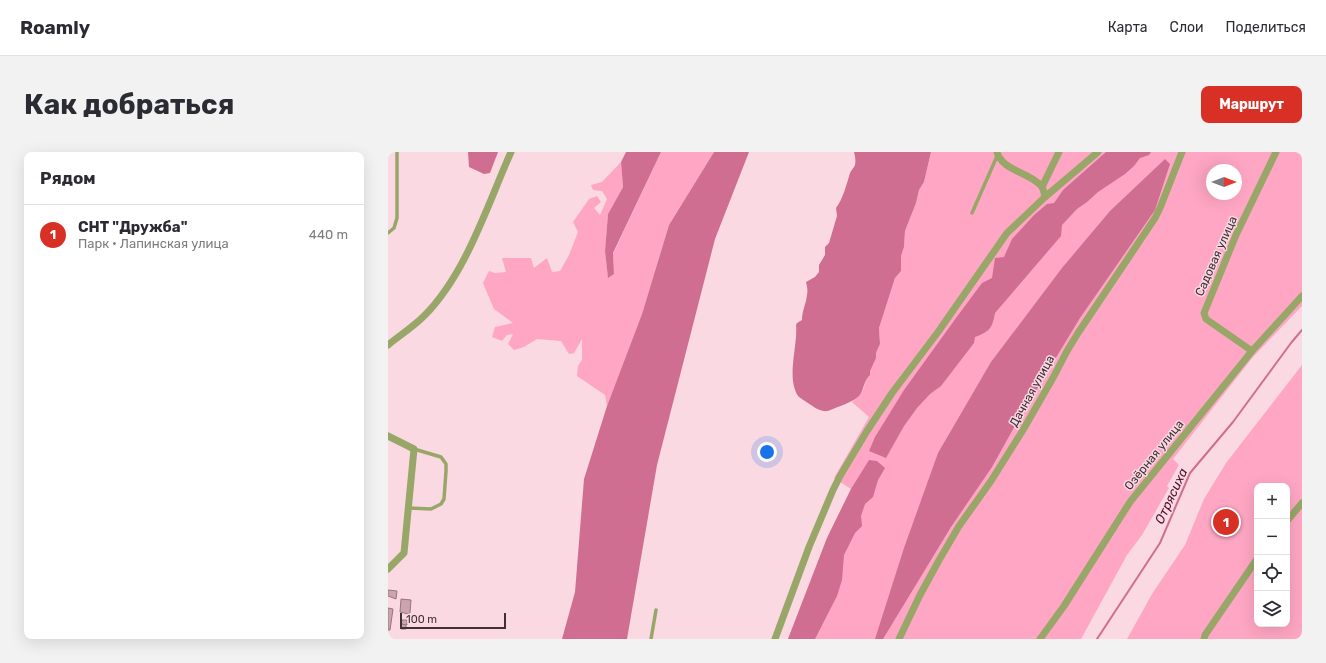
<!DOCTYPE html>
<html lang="ru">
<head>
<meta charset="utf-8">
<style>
  :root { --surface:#fff; --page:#f2f2f3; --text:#2b2b33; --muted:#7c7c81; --line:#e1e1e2; --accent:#d93025 }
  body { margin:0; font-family:Rubik,sans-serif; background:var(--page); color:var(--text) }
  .controls { position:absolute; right:12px; bottom:12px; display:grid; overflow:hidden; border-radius:8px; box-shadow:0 4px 16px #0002 }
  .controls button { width:36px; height:36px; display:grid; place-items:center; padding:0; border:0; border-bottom:1px solid var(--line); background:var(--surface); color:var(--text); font:20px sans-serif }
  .compass { position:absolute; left:818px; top:12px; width:36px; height:36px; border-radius:50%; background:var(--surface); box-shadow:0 4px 16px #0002; rotate:90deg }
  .scale { position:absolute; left:12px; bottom:10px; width:106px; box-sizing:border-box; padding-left:4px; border:2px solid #403035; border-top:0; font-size:11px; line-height:14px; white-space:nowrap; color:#403035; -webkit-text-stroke:3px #fad9e3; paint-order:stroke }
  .you { position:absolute; left:379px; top:300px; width:14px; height:14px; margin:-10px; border:3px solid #fff; border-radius:50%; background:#1a73e8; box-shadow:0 0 0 6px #1a73e833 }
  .badge { display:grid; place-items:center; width:26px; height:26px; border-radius:50%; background:var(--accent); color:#fff; font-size:13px; font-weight:700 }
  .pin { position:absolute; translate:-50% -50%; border:2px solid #fff; box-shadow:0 1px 4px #0006 }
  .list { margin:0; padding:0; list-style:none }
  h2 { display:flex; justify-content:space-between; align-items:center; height:52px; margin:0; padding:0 16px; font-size:17px }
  h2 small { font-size:13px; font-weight:400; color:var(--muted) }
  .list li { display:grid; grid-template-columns:26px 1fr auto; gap:12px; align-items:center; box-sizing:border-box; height:60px; padding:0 16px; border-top:1px solid var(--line) }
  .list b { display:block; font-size:15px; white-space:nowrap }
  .list p { margin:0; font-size:13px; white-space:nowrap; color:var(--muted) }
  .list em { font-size:13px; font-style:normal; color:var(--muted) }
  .icon { flex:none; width:22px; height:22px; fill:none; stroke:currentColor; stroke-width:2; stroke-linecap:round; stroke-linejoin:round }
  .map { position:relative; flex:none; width:914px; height:487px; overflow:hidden; border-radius:8px }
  header { display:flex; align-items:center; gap:24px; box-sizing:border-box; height:56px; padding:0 20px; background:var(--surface); border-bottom:1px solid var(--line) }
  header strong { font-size:19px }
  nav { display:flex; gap:22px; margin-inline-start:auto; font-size:14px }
  .intro { display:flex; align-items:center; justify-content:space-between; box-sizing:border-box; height:96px; padding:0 24px }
  h1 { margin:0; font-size:28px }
  .button { padding:10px 18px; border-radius:8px; background:var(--accent); color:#fff; font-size:14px; font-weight:700 }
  main { display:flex; gap:24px; padding:0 24px }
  aside { flex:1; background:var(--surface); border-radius:8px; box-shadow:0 4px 16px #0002 }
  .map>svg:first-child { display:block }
  .green { fill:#fea6c3; fill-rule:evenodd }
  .water { fill:#d06e92 }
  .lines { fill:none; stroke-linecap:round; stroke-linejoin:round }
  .stream { stroke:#d06e92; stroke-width:2 }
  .building { fill:#cba4b0; stroke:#997580 }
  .lane { stroke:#98a668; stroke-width:3.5 }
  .street { stroke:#98a668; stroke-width:7 }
  .labels { text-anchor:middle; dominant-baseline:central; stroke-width:3; stroke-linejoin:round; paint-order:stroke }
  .street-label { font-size:12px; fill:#403035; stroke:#fad9e3 }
  .water-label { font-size:13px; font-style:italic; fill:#4d0f2b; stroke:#fad9e3 }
</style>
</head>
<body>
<header>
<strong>Roamly</strong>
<nav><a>Карта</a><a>Слои</a><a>Поделиться</a></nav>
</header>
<div class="intro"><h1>Как добраться</h1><a class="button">Маршрут</a></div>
<main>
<aside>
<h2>Рядом<small></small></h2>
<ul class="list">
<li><span class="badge">1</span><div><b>СНТ &quot;Дружба&quot;</b><p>Парк · Лапинская улица</p></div><em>440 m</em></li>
</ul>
</aside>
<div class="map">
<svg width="914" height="487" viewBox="0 0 914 487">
  <rect width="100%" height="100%" fill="#fad9e3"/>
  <g class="green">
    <polygon points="273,0 326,0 281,73 254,162 219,254 217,243 189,224 190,214 194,208 194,187 186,201 181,202 173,189 149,187 136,195 126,198 120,192 125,182 119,183 114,189 104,185 107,175 125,171 106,157 95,131 101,119 107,121 118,120 114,106 143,106 146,116 159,106 164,120 172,119 181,103 190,80 185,70 201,47 209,44 213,50 206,56 212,63 219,47 214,39 205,38 203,33 214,30 233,10 235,35 220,62 217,99 220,125 226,122 225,102"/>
    <path d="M543,0H914V154L865,205L785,307L791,313L779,334L781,336L754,383L739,403L693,487H400L439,386L463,337L446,326L481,265L464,250L472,243L475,238L483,214L488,206V201L492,192L491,176L507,126L513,119V104L516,95L517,79L528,51L531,38L536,30ZM824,18H848V42H824Z"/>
    <path d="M914,213V487H739L764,442L797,393L816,347L838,311ZM869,334H899V472H869Z"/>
  </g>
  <g class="water">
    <polygon points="80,0 110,0 102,21 96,22 81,15"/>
    <polygon points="238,0 273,0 225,101 226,122 220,126 217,99 220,62 235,35 233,10"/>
    <polygon points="326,0 361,0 327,87 269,313 239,487 174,487 187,440 196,327 219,254 254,162 281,73"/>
    <path d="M466,0H543L536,30L531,38L528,51L517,79L516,95L513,104V119L507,126L491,176L492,192L488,201V206L482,219V223C476,228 476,237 472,243C466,250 449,255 440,259C432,260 426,255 420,251C417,249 412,246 410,244C398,225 410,194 408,173L409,171L414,168C414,159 418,152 419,143C420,138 419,134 418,130L427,125L431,120V113L437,103V95L441,91L449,64L448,56C455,47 459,31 462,21C463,18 466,16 467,13C468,8 467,4 466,0Z"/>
    <path d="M718,0H763L761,3L752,6L746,14L737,22L710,40L699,50L689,57L674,73L673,84L607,161C604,177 602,179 587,185L586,191L553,234L542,242L529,256L516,274L498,306L481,299L487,285L516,238L568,166L594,131L604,126L607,106L616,105L624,87L646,63L659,52L666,51L675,38Z"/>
    <polygon points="777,7 782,12 767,58 692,166 629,270 604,315 563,375 495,487 487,487 516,396 550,301 603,210 674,116 722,59"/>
    <polygon points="481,308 489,309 497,316 490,328 485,345 477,352 473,364 474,374 467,381 456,403 454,428 449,444 427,487 400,487 439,386 463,337"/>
  </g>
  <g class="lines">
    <polyline class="stream" points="709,487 772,391 802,321 845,270 903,191 914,178"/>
  </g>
  <g class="building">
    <polygon points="0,438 9,439 8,447 0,444"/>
    <polygon points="13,447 23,448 22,461 20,462 12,460"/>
    <polygon points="0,456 5,457 2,478 0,478"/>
    <polygon points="14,468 19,468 19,473 13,472"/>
    <polygon points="13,472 18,473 18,477 13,477"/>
  </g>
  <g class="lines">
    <g class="lane">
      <polyline points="584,61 610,2"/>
      <polyline points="0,81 6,76 9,66 9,0"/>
      <polyline points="21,356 43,357 53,352 56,347 58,319 58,312 53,305 26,297"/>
      <polyline points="263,487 268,458"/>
    </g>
    <g class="street">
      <path d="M609,0C614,19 644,21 654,35C656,38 656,42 657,45"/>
      <polyline points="654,35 671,0"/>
      <path d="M0,193C12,183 25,175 36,164C78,122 99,54 123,0"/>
      <polyline points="864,199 818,167 816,161 848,83 888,0"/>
      <polyline points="0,284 26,297 16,401 0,417"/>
      <polyline points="899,369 914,351"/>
      <polyline points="387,487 421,395 445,338 452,324 479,279 504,241 550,180 619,81 657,45 710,0"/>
      <polyline points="511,487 532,443 550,410 571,374 603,329 635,278 666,224 679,199 690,181 767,66 772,56 794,0"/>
      <polyline points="652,487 676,454 742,350 864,199 914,144"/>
      <polyline points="816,487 817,483 869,407"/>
    </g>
  </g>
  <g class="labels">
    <g class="street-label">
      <text transform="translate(828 104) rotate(-66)">Садовая улица</text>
      <text transform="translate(644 239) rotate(-61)">Дачная улица</text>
      <text transform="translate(766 303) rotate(-51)">Озёрная улица</text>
    </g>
    <g class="water-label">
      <text transform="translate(783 344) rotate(-65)">Отрясиха</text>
    </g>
  </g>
</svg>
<div class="controls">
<button>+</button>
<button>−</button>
<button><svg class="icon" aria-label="locate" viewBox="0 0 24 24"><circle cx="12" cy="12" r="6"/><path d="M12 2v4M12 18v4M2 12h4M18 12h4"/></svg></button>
<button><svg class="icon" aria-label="layers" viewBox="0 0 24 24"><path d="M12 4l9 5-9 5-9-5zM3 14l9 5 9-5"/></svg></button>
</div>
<svg class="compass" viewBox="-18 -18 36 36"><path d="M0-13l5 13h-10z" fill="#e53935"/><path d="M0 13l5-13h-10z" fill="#7c7c81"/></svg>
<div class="scale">100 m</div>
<div class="you"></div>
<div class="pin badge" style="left:838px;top:370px">1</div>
</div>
</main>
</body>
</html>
